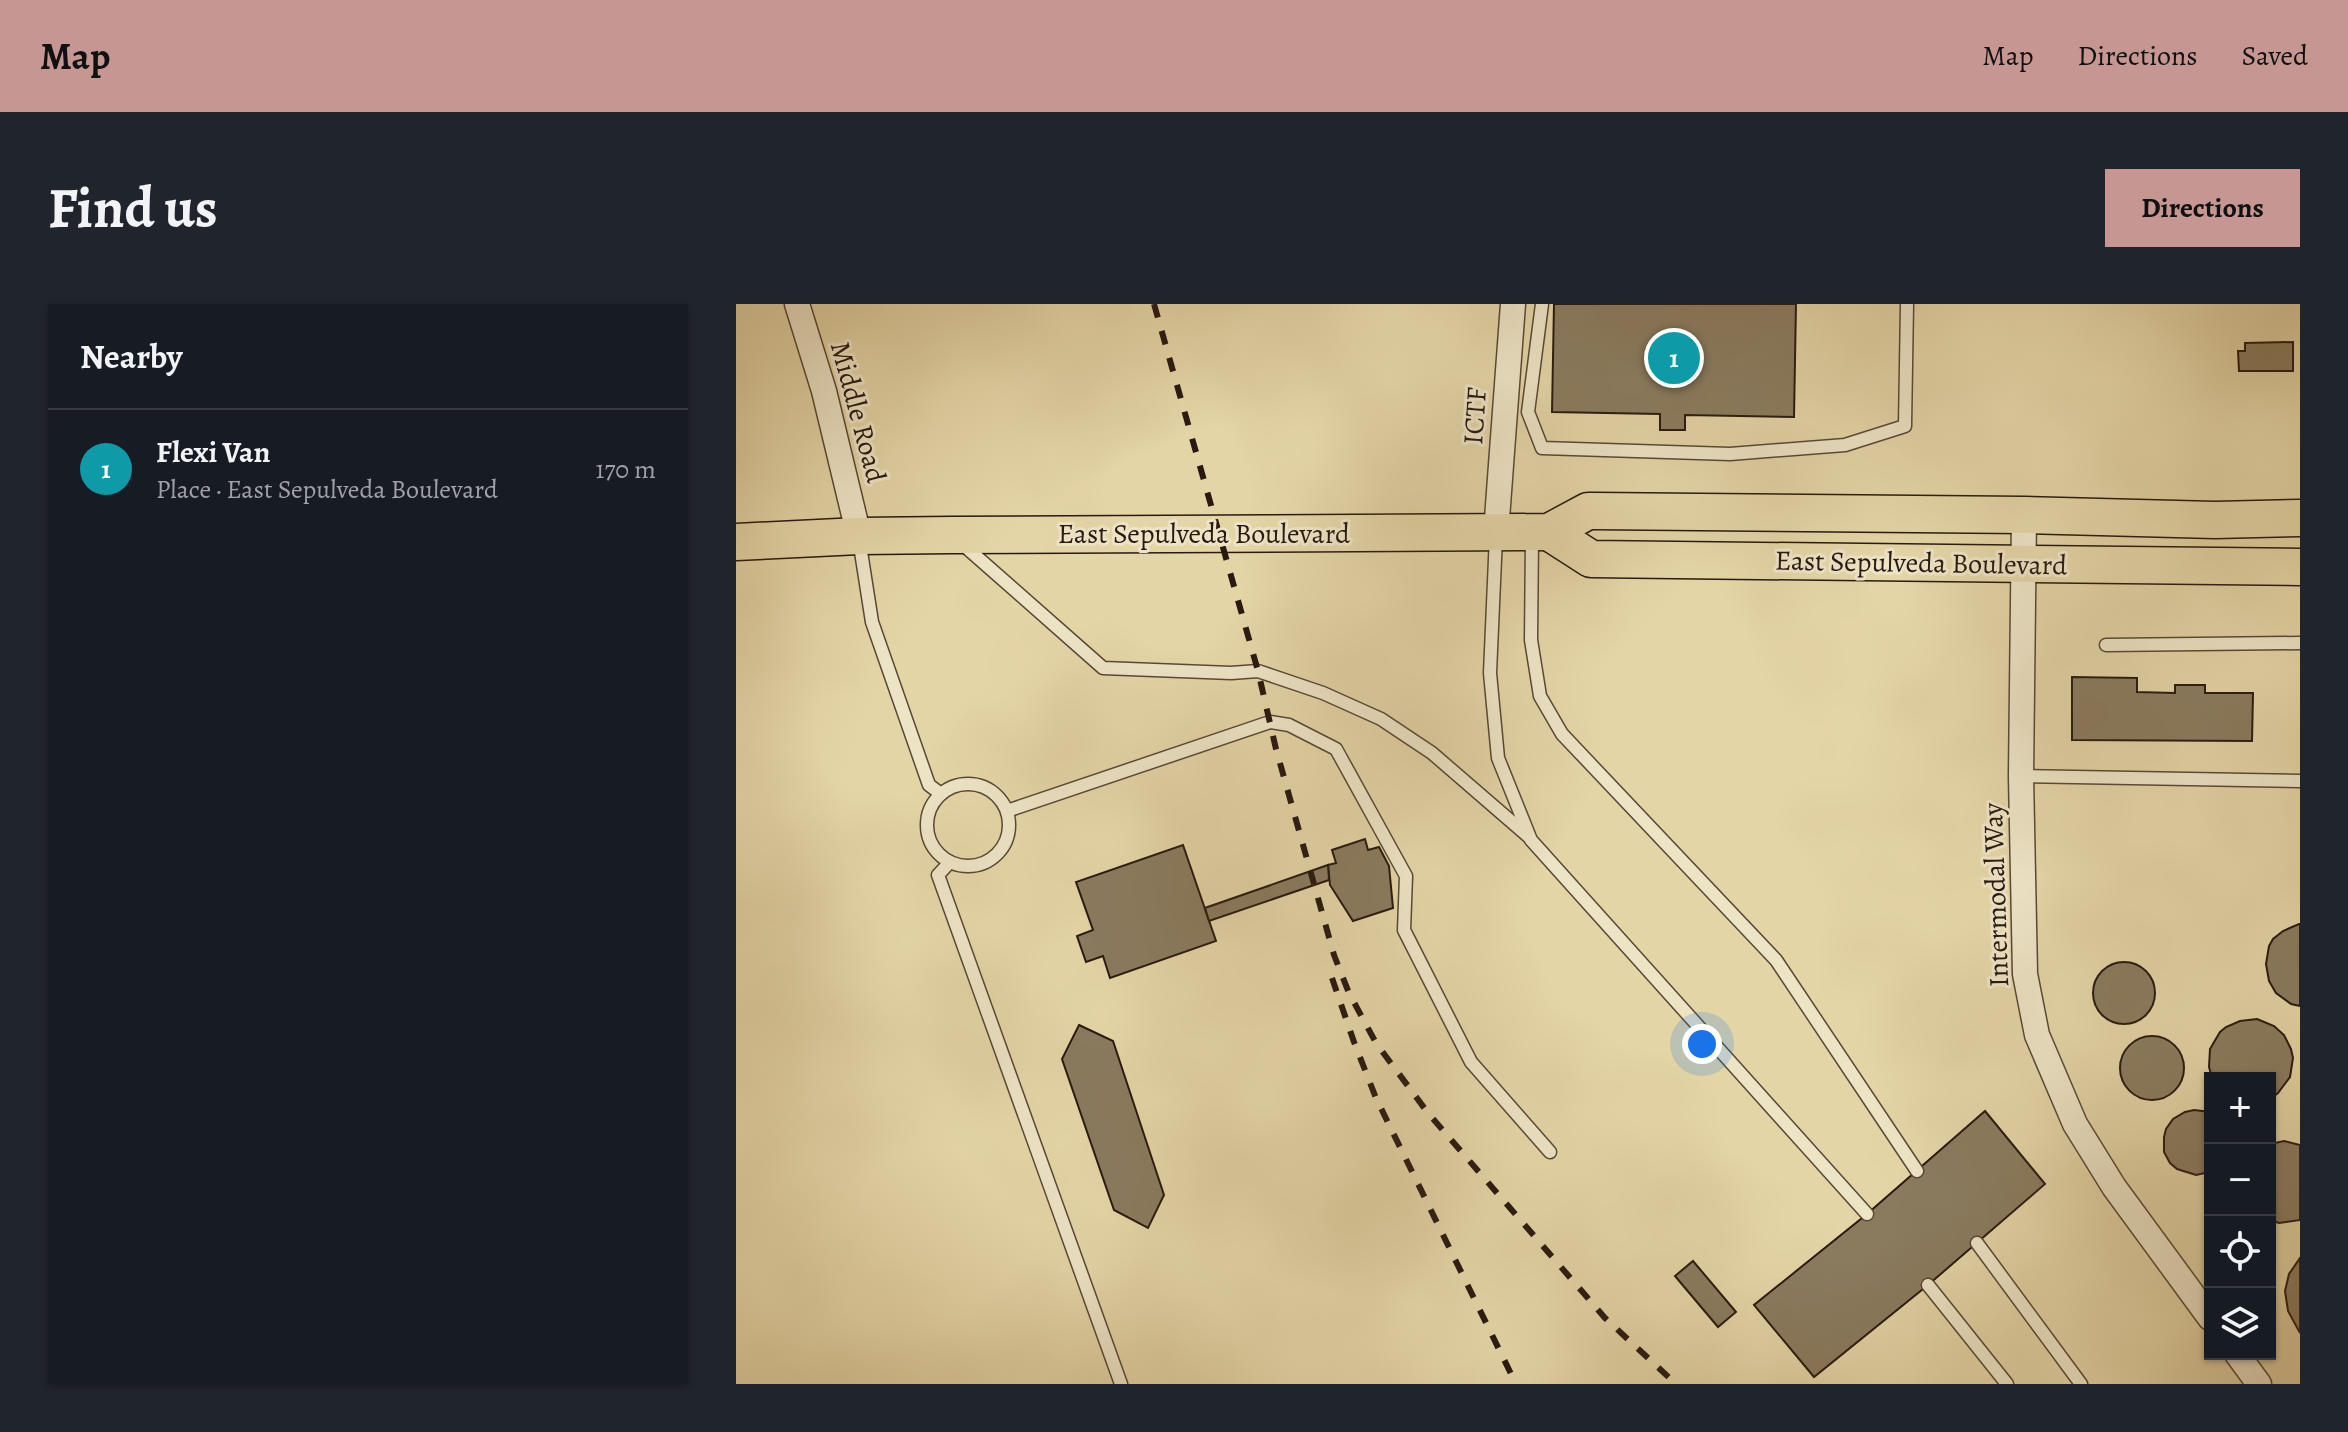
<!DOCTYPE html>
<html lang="en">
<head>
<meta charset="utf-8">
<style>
  :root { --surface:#171b24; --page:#20242c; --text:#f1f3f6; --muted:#9ea1a6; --line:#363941; --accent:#c59692 }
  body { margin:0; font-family:Alegreya,serif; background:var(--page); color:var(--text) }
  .controls { position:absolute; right:24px; bottom:24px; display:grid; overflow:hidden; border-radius:0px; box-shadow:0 2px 6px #0004 }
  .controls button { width:72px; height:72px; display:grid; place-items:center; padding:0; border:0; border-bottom:2px solid var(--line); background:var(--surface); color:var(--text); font:40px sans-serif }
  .you { position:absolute; left:966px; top:740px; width:28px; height:28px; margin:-20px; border:6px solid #fff; border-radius:50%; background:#1a73e8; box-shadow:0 0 0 12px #1a73e833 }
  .badge { display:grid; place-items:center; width:52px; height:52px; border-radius:50%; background:var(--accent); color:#fff; font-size:26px; font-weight:700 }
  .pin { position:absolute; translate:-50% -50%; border:4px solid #fff; box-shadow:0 2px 8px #0006 }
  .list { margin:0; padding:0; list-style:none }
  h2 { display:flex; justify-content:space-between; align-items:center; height:104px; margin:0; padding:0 32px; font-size:34px }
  h2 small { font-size:26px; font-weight:400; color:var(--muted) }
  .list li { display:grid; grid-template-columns:52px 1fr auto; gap:24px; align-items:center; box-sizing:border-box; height:120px; padding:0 32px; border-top:2px solid var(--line) }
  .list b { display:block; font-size:30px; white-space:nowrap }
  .list p { margin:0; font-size:26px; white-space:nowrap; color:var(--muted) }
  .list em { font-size:26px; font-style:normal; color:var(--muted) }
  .icon { flex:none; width:44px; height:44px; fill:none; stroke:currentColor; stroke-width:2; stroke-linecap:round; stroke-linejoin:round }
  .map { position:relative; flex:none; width:1564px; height:1080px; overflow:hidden; border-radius:0px }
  header { display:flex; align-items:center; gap:48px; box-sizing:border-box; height:112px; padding:0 40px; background:var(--accent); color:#111 }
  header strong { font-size:38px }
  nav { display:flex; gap:44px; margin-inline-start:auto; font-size:28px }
  .intro { display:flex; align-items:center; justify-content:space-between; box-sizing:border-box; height:192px; padding:0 48px }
  h1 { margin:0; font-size:56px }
  .button { padding:20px 36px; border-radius:0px; background:var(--accent); color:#111; font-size:28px; font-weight:700 }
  main { display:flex; gap:48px; padding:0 48px }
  aside { flex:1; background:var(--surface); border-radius:0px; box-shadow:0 2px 6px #0004 }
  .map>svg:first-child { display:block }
  .building { fill:#8a7b5f; stroke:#291910; stroke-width:2 }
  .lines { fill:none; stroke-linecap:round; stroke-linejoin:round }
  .lane-casing { stroke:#584836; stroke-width:15 }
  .street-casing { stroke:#584836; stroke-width:27 }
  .primary-casing { stroke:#291910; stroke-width:39 }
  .lane { stroke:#ede4c6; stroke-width:12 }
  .street { stroke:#ede4c6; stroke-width:24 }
  .primary { stroke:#e4d5a7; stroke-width:36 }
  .rail { stroke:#291910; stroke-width:6; stroke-dasharray:14 14; stroke-linecap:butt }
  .labels { text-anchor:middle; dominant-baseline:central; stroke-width:6; stroke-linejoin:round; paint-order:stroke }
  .street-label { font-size:28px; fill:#291910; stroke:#ede4c6 }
</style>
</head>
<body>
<header>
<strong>Map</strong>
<nav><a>Map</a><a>Directions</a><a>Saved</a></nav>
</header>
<div class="intro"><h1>Find us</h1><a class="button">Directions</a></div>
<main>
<aside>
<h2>Nearby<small></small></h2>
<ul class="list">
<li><span class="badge" style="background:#0f9aa8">1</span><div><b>Flexi Van</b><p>Place · East Sepulveda Boulevard</p></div><em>170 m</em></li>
</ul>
</aside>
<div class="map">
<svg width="1564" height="1080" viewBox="0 0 1564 1080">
  <rect width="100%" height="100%" fill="#e4d5a7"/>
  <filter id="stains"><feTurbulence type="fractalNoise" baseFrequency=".0025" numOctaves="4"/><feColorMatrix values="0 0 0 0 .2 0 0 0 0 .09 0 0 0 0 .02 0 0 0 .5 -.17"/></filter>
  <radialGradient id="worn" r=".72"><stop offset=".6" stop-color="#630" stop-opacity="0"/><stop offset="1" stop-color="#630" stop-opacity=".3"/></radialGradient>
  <g class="building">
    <polygon points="818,0 1060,0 1058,113 949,111 949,126 924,126 924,110 816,108"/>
    <polygon points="1557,38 1557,67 1503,67 1502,47 1509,47 1509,39"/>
    <polygon points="1336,373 1401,374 1401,388 1439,389 1439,381 1469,381 1469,389 1517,389 1516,437 1336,436"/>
    <polygon points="629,535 632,546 643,543 653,562 657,604 617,617 594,581 592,561 600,559 596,546"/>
    <polygon points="447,541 480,637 374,674 367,652 350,658 341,632 357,626 340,578"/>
    <polygon points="592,561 593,576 473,617 469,604"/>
    <polygon points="1563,620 1564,620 1564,702 1555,700 1540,689 1533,677 1530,660 1533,642 1537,635 1547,627"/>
    <circle cx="1388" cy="689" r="31"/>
    <polygon points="1521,715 1538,722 1548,731 1555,745 1557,754 1554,773 1542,789 1534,795 1534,774 1476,774 1473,763 1474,745 1484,728 1490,723 1504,717"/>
    <polygon points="343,721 377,737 428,891 412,924 378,906 326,755"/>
    <circle cx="1416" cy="764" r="32"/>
    <polygon points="1458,806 1474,808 1474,868 1460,871 1441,865 1434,859 1428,848 1428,833 1430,825 1437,815 1449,808"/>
    <polygon points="1249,807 1309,880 1192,981 1078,1073 1018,1001 1131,910"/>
    <polygon points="1548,837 1564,841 1564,916 1543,919 1534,916 1534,840"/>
    <polygon points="1564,954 1564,1029 1552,1007 1549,987 1553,970"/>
    <polygon points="957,957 1000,1008 982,1023 939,972"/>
  </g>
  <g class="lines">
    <g class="lane-casing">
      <g id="lane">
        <polyline points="806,0 792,108 806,144 994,150 1109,141 1169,122 1171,0"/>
        <polyline points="760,232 754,369 762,454 795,536 1131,910"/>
        <polyline points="796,232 795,336 804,392 826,430 1040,656 1181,867"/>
        <polyline points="123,235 136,318 193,481 205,490"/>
        <polyline points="224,238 367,364 495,369 522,367 587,389 645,415 696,449 792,532"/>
        <polyline points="1370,341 1564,339"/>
        <polyline points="1285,472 1564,477"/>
        <circle cx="232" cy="521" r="41"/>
        <polyline points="271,507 534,418 553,421 600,445 670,572 668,626 735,758 814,848"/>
        <polyline points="214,558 202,571 385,1080"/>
        <polyline points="1241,939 1345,1080"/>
        <polyline points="1192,981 1271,1080"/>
      </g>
    </g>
    <g class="street-casing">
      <g id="street">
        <polyline points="61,0 88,87 123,232"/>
        <polyline points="1288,211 1285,472 1289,670 1301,731 1339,820 1378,883 1474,1014"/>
        <polyline points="760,228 777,0"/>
        <polyline points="1501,1050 1523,1080"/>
      </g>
    </g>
    <g class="primary-casing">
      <g id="primary">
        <polyline points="813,228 855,255 1564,263"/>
        <polyline points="0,238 123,232 216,231 813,228 852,207 858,207 1288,211 1479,216 1564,214"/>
      </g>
    </g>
    <use href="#lane" class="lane"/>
    <use href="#street" class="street"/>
    <use href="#primary" class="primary"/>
    <g class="rail">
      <polyline points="418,0 522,367 540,445 598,651 613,689 640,739 692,809 869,1014 940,1080"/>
      <polyline points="596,674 618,738 640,794 780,1080"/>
    </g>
  </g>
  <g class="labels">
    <g class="street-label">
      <text transform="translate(122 108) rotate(75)">Middle Road</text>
      <text transform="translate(739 112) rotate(-86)">ICTF</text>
      <text x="468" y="230">East Sepulveda Boulevard</text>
      <text transform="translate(1185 259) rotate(1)">East Sepulveda Boulevard</text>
      <text transform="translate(1260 591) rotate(-92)">Intermodal Way</text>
    </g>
  </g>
  <rect width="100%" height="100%" filter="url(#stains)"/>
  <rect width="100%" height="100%" fill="url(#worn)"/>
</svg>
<div class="controls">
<button>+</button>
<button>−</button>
<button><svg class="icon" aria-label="locate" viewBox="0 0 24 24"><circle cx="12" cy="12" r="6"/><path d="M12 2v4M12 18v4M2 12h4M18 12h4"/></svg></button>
<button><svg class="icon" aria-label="layers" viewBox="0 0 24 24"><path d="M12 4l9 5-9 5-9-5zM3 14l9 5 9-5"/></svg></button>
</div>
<div class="you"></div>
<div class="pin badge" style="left:938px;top:54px;background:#0f9aa8">1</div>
</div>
</main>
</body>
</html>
